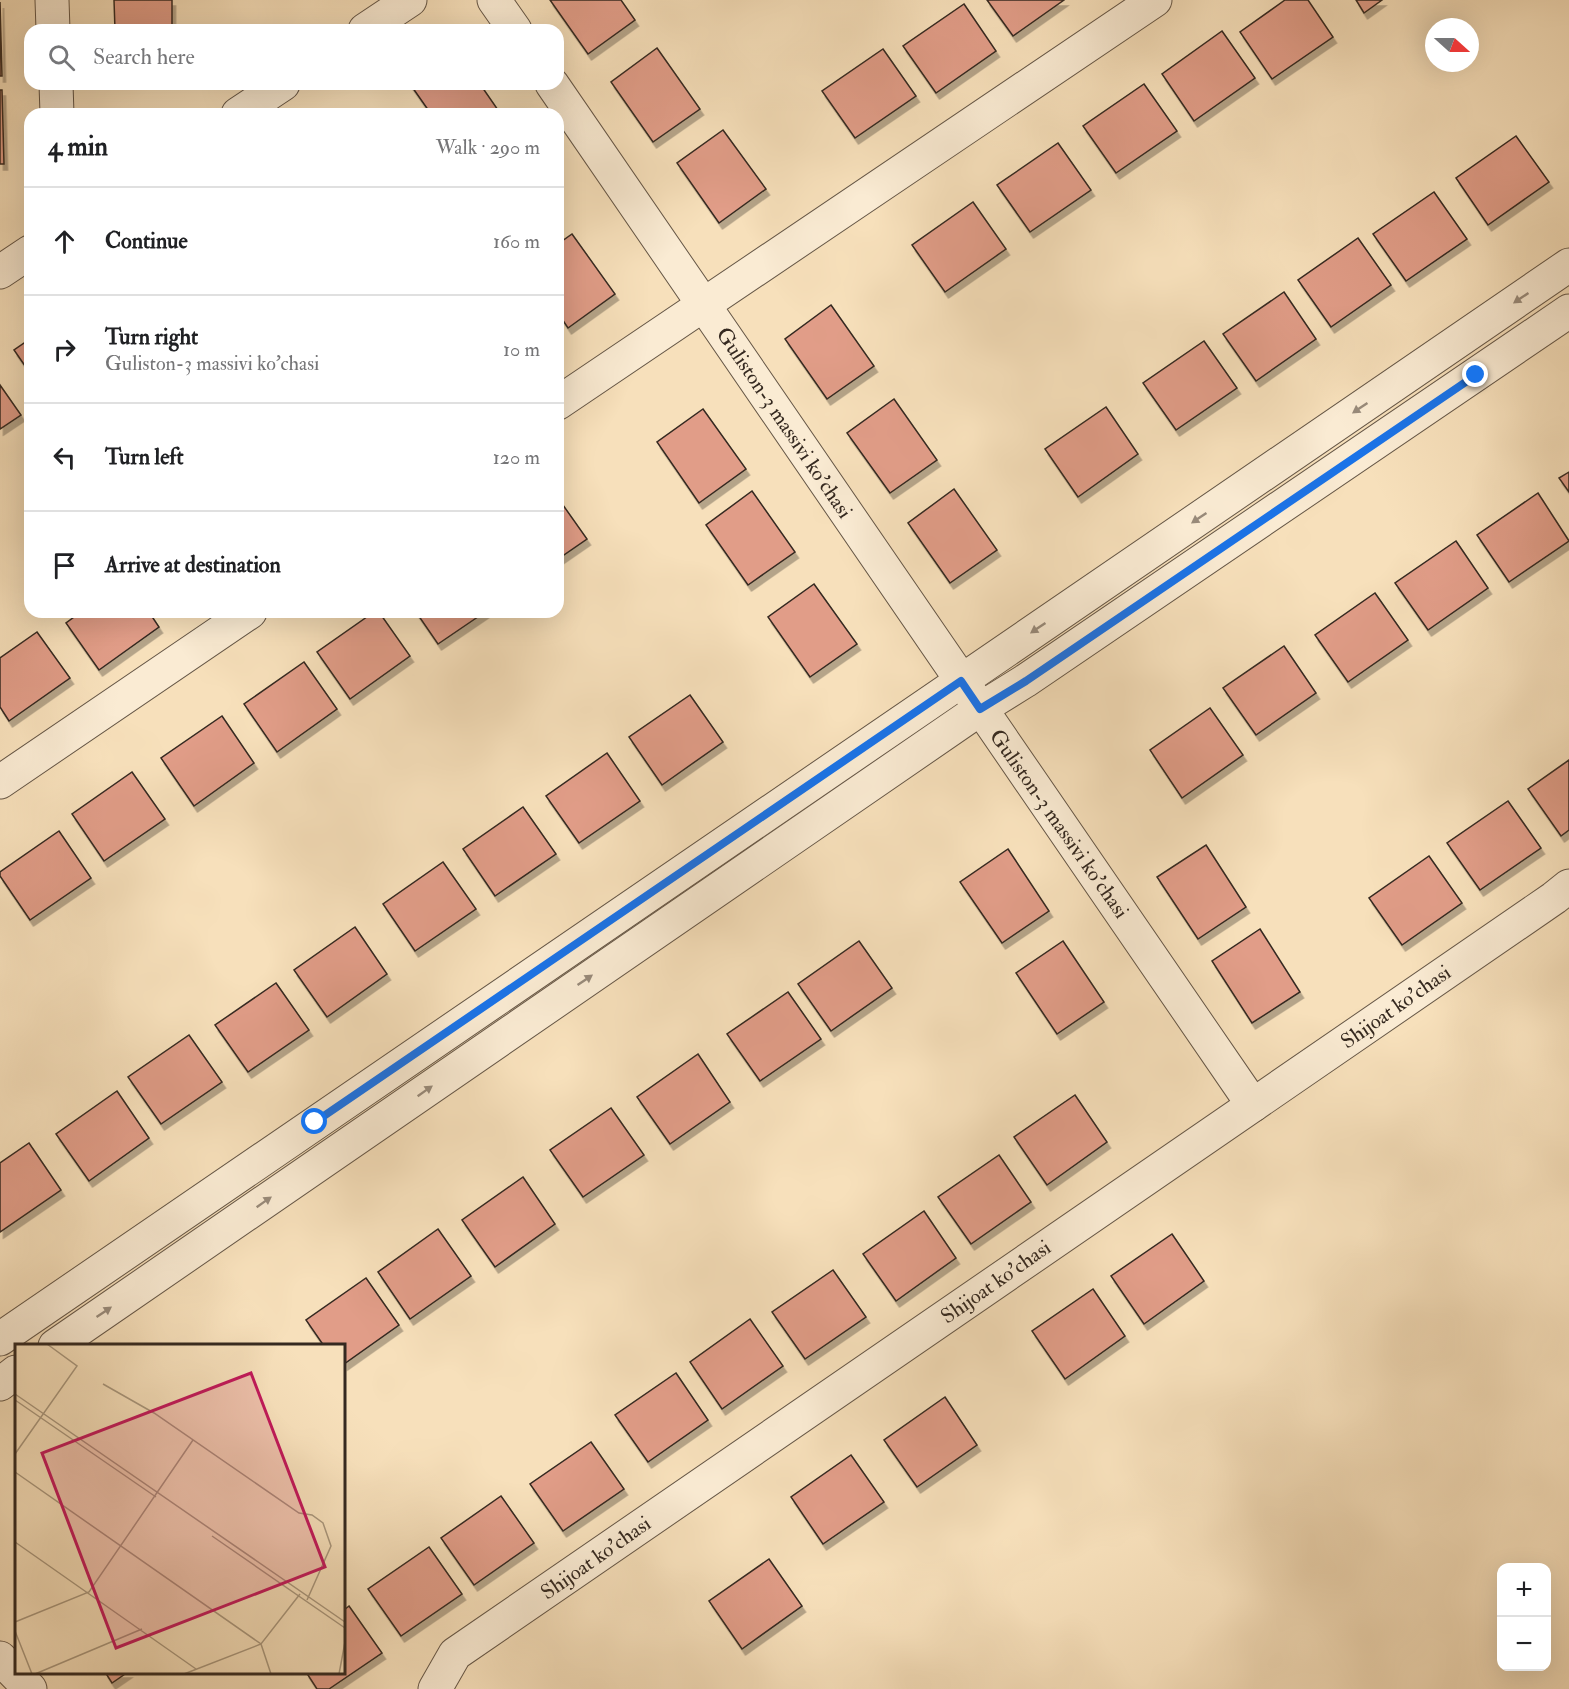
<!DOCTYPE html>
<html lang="en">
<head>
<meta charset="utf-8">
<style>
  :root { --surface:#fff; --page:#f6f6f6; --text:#202124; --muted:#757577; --line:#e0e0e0 }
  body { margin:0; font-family:"IM FELL Double Pica",serif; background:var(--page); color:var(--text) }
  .controls { position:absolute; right:18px; bottom:18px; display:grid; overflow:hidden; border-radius:12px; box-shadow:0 6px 24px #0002 }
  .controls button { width:54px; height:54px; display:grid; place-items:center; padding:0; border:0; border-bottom:2px solid var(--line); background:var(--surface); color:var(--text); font:30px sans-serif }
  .compass { position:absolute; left:1425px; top:18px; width:54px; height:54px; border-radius:50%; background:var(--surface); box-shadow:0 6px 24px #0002; rotate:111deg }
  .stop { position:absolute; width:18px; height:18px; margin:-14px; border:4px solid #1a73e8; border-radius:50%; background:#fff }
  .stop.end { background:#1a73e8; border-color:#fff; box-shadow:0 2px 6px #0008 }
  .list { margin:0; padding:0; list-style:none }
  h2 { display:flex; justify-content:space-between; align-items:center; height:78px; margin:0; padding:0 24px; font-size:26px }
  h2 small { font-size:20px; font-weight:400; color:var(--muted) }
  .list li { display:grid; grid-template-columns:39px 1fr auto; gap:18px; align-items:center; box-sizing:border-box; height:108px; padding:0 24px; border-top:2px solid var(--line) }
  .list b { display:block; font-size:22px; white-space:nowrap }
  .list p { margin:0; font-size:20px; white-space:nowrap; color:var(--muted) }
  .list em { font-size:20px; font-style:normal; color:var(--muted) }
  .icon { flex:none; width:33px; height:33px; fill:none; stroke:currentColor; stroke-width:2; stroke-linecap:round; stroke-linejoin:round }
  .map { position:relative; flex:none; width:1569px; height:1689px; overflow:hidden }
  .search { position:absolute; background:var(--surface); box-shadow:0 6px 24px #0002; left:24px; top:24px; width:540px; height:66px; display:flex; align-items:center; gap:15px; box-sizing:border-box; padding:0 21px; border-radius:18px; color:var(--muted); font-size:22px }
  .panel { position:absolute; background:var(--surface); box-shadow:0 6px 24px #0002; left:24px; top:108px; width:540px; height:510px; border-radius:18px }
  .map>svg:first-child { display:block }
  .building { fill:#e19d88; stroke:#352920; stroke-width:1.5; filter:url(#shadow) }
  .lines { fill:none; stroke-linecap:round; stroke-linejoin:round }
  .minor-casing { stroke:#665747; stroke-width:35 }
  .tertiary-casing { stroke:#665747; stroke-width:35 }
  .minor { stroke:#faebd3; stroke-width:33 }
  .tertiary { stroke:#faebd3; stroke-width:33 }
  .oneway { fill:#988a7a }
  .route { stroke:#1a73e8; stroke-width:8 }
  .labels { text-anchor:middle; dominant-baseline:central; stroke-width:5; stroke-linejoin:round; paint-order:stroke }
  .street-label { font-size:21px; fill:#352920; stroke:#faebd3 }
  .inset-road { fill:none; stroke:#a9977d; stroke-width:1.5 }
  .view { fill:#c2185b; fill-opacity:0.15; stroke:#c2185b; stroke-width:3 }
  .inset-edge { fill:none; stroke:#352920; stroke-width:3 }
</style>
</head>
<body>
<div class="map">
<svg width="1569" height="1689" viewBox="0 0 1569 1689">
  <defs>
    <filter id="shadow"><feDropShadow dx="3.5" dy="6" stdDeviation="0" flood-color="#0004"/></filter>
  </defs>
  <rect width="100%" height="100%" fill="#f7e0bb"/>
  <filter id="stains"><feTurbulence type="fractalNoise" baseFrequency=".00333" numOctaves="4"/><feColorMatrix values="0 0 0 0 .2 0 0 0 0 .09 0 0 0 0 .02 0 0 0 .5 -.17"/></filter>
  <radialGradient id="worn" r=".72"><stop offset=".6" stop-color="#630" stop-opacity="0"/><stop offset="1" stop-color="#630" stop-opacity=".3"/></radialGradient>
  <g class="building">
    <polygon points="114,0 172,0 172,30 115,30"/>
    <polygon points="550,0 621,0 635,20 588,54"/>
    <polygon points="987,0 1064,0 1013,36"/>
    <polygon points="1285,0 1308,0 1333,37 1272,79 1240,32"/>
    <polygon points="1356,0 1382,0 1364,13"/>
    <polygon points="0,2 2,76 0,76"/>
    <polygon points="964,4 996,51 936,93 903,46"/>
    <polygon points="1222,31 1255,78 1194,121 1162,74"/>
    <polygon points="657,48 700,109 653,142 611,82"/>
    <polygon points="883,49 916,96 855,138 822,91"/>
    <polygon points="410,84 480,84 498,110 492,114 431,114"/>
    <polygon points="1144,84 1177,131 1116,173 1083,126"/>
    <polygon points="0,90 2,90 4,164 0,164"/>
    <polygon points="723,130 766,189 719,223 677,163"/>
    <polygon points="1516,136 1549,182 1488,225 1456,178"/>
    <polygon points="1058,143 1091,190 1030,232 997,185"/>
    <polygon points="1434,192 1467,239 1406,281 1373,234"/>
    <polygon points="973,202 1006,249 945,292 912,245"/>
    <polygon points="572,234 615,294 568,328 558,313 558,244"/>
    <polygon points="1358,238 1391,285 1331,327 1298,280"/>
    <polygon points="1284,292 1316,339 1256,381 1223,334"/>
    <polygon points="831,305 874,366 827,399 785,339"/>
    <polygon points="30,339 30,373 14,350"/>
    <polygon points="1204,341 1237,388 1176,430 1143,383"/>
    <polygon points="0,385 21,415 0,429"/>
    <polygon points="894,399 937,460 890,493 847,433"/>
    <polygon points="1106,407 1138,454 1078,497 1045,449"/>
    <polygon points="703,409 746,469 699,503 657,442"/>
    <polygon points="1569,472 1569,492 1559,478"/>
    <polygon points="954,489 997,550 950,583 908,523"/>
    <polygon points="752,491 795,552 748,585 706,525"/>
    <polygon points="1538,493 1569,541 1509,582 1477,535"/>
    <polygon points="558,498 587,539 558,559"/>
    <polygon points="1456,541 1488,588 1428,630 1395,583"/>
    <polygon points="814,584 857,644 810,677 768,617"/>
    <polygon points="1375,593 1408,640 1348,682 1315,635"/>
    <polygon points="81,612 149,612 159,627 99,670 66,623"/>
    <polygon points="374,612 379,612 410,656 350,699 317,652"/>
    <polygon points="416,612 485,612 438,644"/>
    <polygon points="37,632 70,678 9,721 0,707 0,658"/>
    <polygon points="1284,646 1316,693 1256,735 1223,688"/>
    <polygon points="304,662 337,709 277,752 244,704"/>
    <polygon points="690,695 723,742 662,785 629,737"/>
    <polygon points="1210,708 1243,755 1182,798 1150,750"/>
    <polygon points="222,716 254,763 194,806 161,758"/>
    <polygon points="607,753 640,801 579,843 546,796"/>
    <polygon points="1569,760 1569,830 1561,836 1528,789"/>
    <polygon points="132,772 165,819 104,861 72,814"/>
    <polygon points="1508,801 1541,848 1480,890 1447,843"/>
    <polygon points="523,807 556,854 495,896 463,849"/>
    <polygon points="59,831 91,878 30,920 0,876 0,872"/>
    <polygon points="1206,845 1246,907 1198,939 1157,877"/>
    <polygon points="1008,849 1049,911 1002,943 960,882"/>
    <polygon points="1429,856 1462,903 1402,945 1369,898"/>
    <polygon points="443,862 476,909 415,951 383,904"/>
    <polygon points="355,927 387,974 327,1017 294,970"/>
    <polygon points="1260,929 1300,992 1252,1023 1212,961"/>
    <polygon points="859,941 892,988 831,1031 798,984"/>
    <polygon points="1063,941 1104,1002 1057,1034 1016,973"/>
    <polygon points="276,983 309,1030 248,1072 215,1025"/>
    <polygon points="788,992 821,1039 760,1081 727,1034"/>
    <polygon points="189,1035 222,1082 161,1124 128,1077"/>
    <polygon points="698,1054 730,1102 670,1144 637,1097"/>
    <polygon points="117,1091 149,1138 89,1181 56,1134"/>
    <polygon points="1075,1095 1107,1142 1047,1185 1014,1137"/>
    <polygon points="611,1108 644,1155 583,1197 550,1150"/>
    <polygon points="29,1143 61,1190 0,1232 0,1163"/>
    <polygon points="999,1155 1031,1202 971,1244 938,1197"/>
    <polygon points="523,1177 555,1224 495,1267 462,1220"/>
    <polygon points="924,1211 956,1258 896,1301 863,1254"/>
    <polygon points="438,1229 471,1276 410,1319 378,1272"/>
    <polygon points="1172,1234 1204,1281 1144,1324 1111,1276"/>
    <polygon points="833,1270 866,1317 805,1359 772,1312"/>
    <polygon points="366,1278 399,1325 344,1364 344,1346 324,1346 306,1320"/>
    <polygon points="1093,1289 1125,1336 1065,1379 1032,1331"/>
    <polygon points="750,1319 783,1366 722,1409 690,1362"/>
    <polygon points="676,1373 708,1420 648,1462 615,1415"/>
    <polygon points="945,1397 977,1445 917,1487 884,1440"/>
    <polygon points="591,1442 624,1489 563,1531 530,1484"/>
    <polygon points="851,1455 884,1502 823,1544 791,1497"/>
    <polygon points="501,1496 534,1543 474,1585 441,1538"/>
    <polygon points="429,1547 462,1594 401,1636 368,1589"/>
    <polygon points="769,1559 802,1606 742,1649 709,1601"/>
    <polygon points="349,1606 382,1653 329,1689 317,1689 306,1672 344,1672 344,1610"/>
    <polygon points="105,1672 128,1672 112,1683"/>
  </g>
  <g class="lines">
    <g class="minor-casing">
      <g id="minor">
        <polyline points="52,0 53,30"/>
        <polyline points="494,0 515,30"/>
        <polyline points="365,30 410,0"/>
        <polyline points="56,84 57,114"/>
        <polyline points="552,84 1253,1105"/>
        <polyline points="238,114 283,84"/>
        <polyline points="0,272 30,252"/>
        <polyline points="558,403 1155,0"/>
        <polyline points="0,782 250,612"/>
        <polyline points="0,1658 30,1689"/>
        <polyline points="435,1689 455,1654 1554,898 1569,886"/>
      </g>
    </g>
    <g class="tertiary-casing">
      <g id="tertiary">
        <polyline points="0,1339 1569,265"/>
        <polyline points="55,1346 980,709 1025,681 1569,311"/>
        <polyline points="0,1384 16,1372"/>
      </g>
    </g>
    <use href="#minor" class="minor"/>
    <use href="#tertiary" class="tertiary"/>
  </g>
  <defs><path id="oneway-solid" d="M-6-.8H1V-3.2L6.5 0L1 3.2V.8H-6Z" transform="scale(1.5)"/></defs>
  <g class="oneway">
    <use href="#oneway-solid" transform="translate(1521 298) rotate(146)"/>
    <use href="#oneway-solid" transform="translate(1360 408) rotate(146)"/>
    <use href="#oneway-solid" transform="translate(1199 518) rotate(146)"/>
    <use href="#oneway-solid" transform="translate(1038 628) rotate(146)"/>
    <use href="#oneway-solid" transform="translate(585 980) rotate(-34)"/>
    <use href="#oneway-solid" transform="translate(425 1091) rotate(-35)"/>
    <use href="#oneway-solid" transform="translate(264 1202) rotate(-35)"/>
    <use href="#oneway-solid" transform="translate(104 1312) rotate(-34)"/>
  </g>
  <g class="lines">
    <polyline class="route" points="315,1122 961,681 980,709 1026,681 1476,375"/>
  </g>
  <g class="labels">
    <g class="street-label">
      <text transform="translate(784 423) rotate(56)">Guliston-3 massivi ko'chasi</text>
      <text transform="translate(1059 824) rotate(55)">Guliston-3 massivi ko'chasi</text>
      <text transform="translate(1396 1007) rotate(-35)">Shijoat ko'chasi</text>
      <text transform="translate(996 1282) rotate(-35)">Shijoat ko'chasi</text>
      <text transform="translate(596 1558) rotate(-35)">Shijoat ko'chasi</text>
    </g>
  </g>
  <g transform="translate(15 1344)">
    <rect width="330" height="330" fill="#f7e0bb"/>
    <path class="inset-road" d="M88,40L139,69L284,169L297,171L308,179L316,202L292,256M0,50L330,278M0,56L141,153M0,110L62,22L32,0M0,128L246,300L256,330M197,192L330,284M0,198L181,325M0,278L74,248L178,96M0,287L17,330M20,330L127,285M169,330L246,300L285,250M324,330L330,298"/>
    <path class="view" d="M236,29L310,223L101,304L27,109Z"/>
    <rect width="330" height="330" class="inset-edge"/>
  </g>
  <rect width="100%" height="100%" filter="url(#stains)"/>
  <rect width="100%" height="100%" fill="url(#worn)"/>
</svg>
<div class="controls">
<button>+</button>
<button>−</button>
</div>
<svg class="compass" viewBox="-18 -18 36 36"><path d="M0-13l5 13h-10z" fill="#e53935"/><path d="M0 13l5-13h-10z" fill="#757577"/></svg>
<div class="stop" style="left:315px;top:1122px"></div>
<div class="stop end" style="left:1476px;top:375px"></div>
<div class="search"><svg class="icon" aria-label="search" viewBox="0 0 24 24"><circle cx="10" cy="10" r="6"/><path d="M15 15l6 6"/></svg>Search here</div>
<section class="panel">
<h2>4 min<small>Walk · 290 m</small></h2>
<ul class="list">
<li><svg class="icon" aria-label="ahead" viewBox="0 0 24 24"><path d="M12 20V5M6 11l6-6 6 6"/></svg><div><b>Continue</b></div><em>160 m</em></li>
<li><svg class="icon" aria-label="right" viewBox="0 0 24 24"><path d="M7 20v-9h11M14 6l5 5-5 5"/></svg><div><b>Turn right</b><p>Guliston-3 massivi ko'chasi</p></div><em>10 m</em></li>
<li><svg class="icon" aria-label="left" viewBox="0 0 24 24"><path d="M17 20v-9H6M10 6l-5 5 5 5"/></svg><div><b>Turn left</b></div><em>120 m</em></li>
<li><svg class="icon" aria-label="arrive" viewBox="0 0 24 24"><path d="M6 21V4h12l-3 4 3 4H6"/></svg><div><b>Arrive at destination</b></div></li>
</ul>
</section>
</div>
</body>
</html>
